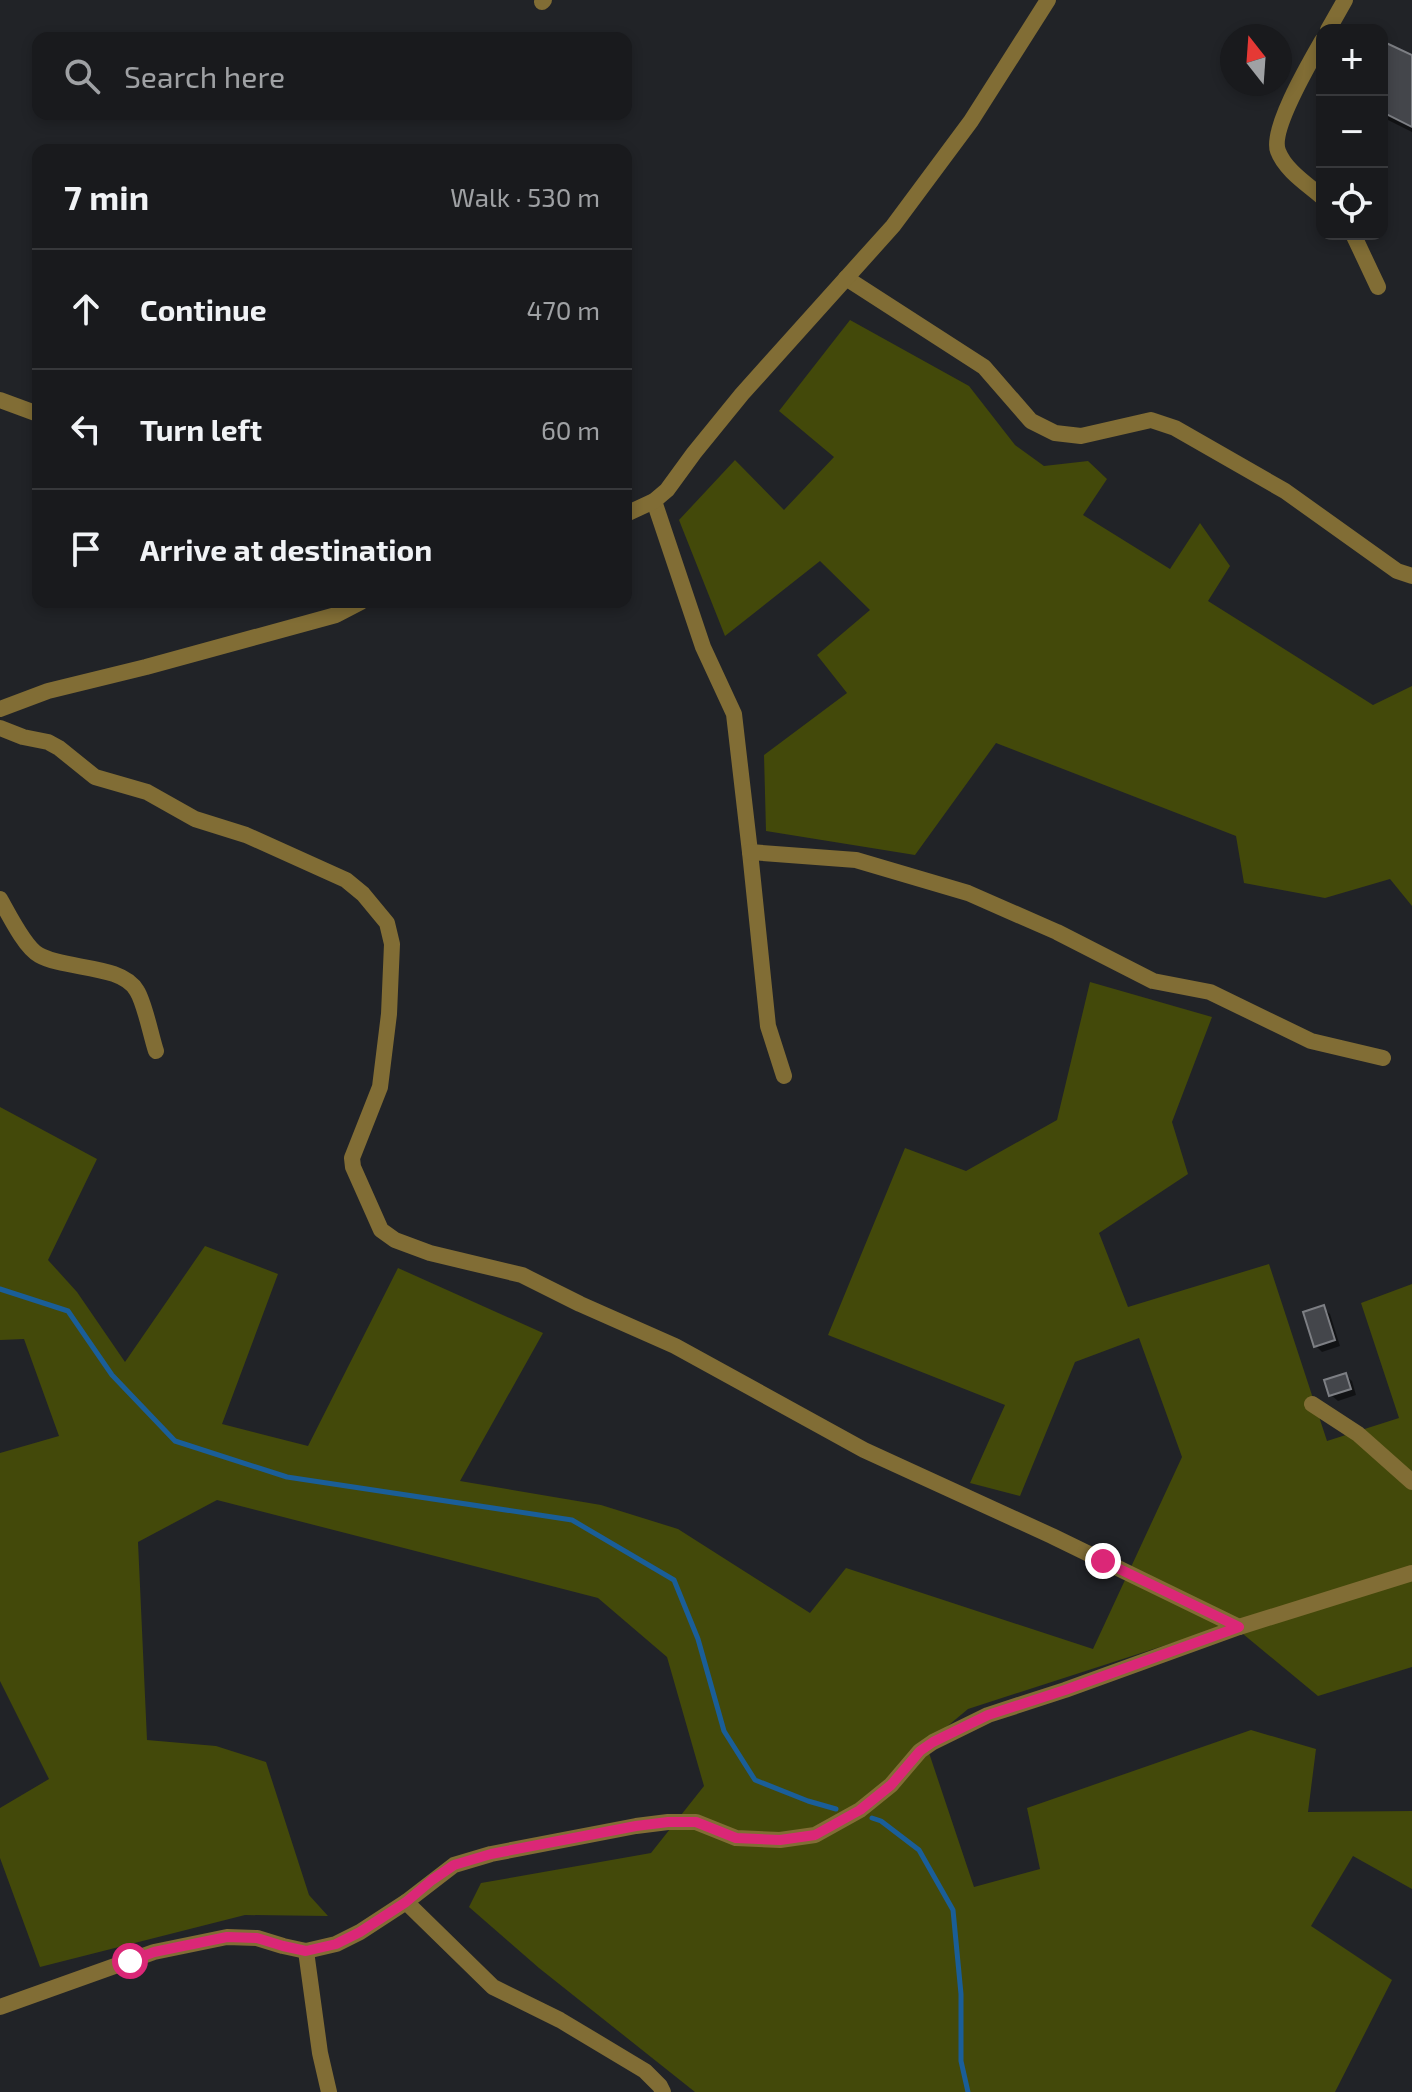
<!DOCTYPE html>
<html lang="en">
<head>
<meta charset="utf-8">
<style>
  :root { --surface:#191a1d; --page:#26272a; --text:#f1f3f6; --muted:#9fa1a4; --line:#37383b }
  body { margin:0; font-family:"Exo 2",sans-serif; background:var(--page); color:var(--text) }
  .controls { position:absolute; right:24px; top:24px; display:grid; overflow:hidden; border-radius:16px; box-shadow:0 4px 12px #0003 }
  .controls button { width:72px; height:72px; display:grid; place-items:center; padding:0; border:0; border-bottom:2px solid var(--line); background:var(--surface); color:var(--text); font:40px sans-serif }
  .compass { position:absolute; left:1220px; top:24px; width:72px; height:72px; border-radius:50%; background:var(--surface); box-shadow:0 4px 12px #0003; rotate:343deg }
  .stop { position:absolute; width:24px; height:24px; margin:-18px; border:6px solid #db2777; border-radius:50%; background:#fff }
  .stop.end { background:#db2777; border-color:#fff; box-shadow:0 2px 8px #0008 }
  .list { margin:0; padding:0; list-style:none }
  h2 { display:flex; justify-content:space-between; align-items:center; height:104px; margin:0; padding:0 32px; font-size:34px }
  h2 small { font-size:26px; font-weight:400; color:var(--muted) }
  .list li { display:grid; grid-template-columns:52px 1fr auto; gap:24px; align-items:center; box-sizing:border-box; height:120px; padding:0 32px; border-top:2px solid var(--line) }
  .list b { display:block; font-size:30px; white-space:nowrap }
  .list em { font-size:26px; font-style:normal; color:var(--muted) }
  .icon { flex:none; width:44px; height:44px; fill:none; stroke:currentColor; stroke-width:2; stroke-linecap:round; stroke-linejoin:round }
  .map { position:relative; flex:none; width:1412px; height:2092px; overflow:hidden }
  .search { position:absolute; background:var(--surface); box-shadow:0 4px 12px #0003; left:32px; top:32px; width:600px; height:88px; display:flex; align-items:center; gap:20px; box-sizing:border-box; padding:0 28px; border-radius:16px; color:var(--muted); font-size:30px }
  .panel { position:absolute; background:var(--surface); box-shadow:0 4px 12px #0003; left:32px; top:144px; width:600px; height:464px; border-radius:16px }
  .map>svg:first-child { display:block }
  .green { fill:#43490a }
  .shadow { fill:#0007 }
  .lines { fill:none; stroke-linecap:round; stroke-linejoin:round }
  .stream { stroke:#1a5e98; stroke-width:5 }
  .building { fill:#44464b; stroke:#7d7f84; stroke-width:2 }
  .street { stroke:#816d35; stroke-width:16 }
  .route { stroke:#db2777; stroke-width:10 }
</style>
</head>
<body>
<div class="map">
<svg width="1412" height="2092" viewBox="0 0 1412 2092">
  <rect width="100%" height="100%" fill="#212327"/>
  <g class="green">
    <polygon points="850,320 969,386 1015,445 1044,466 1088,461 1107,479 1083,515 1170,569 1200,523 1230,566 1208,601 1373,705 1412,686 1412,906 1390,879 1325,898 1244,883 1236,836 996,743 915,855 766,831 764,755 847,693 817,655 870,610 820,561 725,636 679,520 735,460 784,510 834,457 779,411"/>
    <polygon points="1090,982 1212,1017 1172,1122 1188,1174 1099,1233 1128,1307 1269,1264 1327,1441 1399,1418 1361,1303 1412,1284 1412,1667 1318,1696 1231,1624 968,1709 926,1744 974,1887 1040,1869 1027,1808 1251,1730 1316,1749 1308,1812 1412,1811 1412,1889 1353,1856 1311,1926 1392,1980 1335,2092 695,2092 539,1968 469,1907 481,1883 651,1853 704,1786 667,1657 598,1598 217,1500 138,1542 147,1740 216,1746 266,1762 309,1895 328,1916 245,1915 40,1967 0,1858 0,1808 49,1779 0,1681 0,1453 59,1436 24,1339 0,1340 0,1107 97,1159 48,1260 77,1292 125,1362 205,1246 278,1274 222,1424 308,1446 398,1268 543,1333 460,1481 601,1505 678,1529 810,1613 846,1568 1093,1649 1182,1457 1139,1338 1075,1362 1020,1496 970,1483 1005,1405 828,1335 905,1148 966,1171 1057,1120"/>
  </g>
  <g class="shadow">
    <polygon points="1382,43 1412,58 1412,132 1382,117"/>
    <polygon points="1323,1308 1330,1314 1340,1346 1322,1352 1316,1346"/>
    <polygon points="1345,1375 1352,1381 1356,1395 1338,1401 1331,1395"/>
  </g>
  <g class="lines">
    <g class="stream">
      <polyline points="0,1289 68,1311 112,1375 175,1441 287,1477 572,1520 674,1580 698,1639 724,1731 755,1780 808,1801 836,1809"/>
      <polyline points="872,1818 881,1821 919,1850 953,1910 961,1994 961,2061 968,2092"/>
    </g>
  </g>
  <g class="building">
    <polygon points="1382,41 1412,55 1412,127 1382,112"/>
    <polygon points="1324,1305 1335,1340 1314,1347 1303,1312"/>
    <polygon points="1346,1373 1351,1389 1329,1396 1324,1380"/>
  </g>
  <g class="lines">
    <g class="street">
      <polyline points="542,2 544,0"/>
      <polyline points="1328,30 1345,0"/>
      <path d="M1322,41C1310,62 1270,130 1278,151C1285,170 1307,184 1322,197"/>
      <polyline points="1353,234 1378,287"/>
      <polyline points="846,278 984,367 1031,421 1055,433 1081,436 1151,420 1175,428 1285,491 1397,571 1412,576"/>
      <polyline points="0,400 38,414"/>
      <polyline points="654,501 703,647 734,714 750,852 768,1026 784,1076"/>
      <polyline points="626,514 654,501 667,490 694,453 742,394 893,226 971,121 1048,0"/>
      <polyline points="0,709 48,691 146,667 336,615 361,602"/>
      <polyline points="0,728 23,737 48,742 59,748 95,777 147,792 195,819 246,835 346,880 363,894 387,923 392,944 389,1014 380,1087 352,1158 353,1167 381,1230 395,1240 430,1253 522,1275 580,1304 675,1346 864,1450 1052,1536 1239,1627"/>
      <polyline points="750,852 856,860 968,893 1057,932 1153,981 1210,992 1311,1041 1383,1058"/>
      <path d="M0,899C8,913 25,948 39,955C65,970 122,964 137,991C145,1004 151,1036 156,1051"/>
      <polyline points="1312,1404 1358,1434 1412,1482"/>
      <polyline points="406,1902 493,1987 560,2020 645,2071 660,2086 663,2092"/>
      <polyline points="306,1951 320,2053 329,2092"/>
      <polyline points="0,2007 154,1952 227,1937 257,1938 283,1946 306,1951 336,1944 360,1932 406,1902 454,1865 491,1854 636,1826 668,1822 696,1822 736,1838 780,1840 815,1835 860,1810 891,1785 920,1751 933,1742 988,1715 1065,1690 1239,1627 1412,1573"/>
    </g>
  </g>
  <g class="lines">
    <polyline class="route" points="130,1961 154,1952 227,1937 257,1938 283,1946 306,1951 336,1944 360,1932 406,1902 432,1880 454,1865 491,1854 636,1826 668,1822 696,1822 736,1838 780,1840 815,1835 860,1810 891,1785 920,1751 933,1742 988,1715 1065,1690 1239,1627 1103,1561"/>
  </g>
</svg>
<div class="controls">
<button>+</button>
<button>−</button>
<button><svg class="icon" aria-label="locate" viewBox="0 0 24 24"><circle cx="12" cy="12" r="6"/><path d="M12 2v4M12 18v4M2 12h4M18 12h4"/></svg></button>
</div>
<svg class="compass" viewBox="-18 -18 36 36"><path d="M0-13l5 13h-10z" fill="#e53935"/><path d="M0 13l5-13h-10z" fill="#9fa1a4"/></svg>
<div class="stop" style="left:130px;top:1961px"></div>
<div class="stop end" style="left:1103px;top:1561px"></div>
<div class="search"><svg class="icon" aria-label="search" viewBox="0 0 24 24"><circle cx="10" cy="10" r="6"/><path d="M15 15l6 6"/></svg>Search here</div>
<section class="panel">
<h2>7 min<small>Walk · 530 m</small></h2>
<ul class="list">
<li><svg class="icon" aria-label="ahead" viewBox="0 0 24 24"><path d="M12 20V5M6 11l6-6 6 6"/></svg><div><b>Continue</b></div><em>470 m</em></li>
<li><svg class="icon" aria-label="left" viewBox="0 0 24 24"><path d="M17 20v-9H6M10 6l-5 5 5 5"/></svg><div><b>Turn left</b></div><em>60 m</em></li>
<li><svg class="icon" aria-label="arrive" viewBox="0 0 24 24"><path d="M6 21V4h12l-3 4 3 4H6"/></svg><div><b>Arrive at destination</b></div></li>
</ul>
</section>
</div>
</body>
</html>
